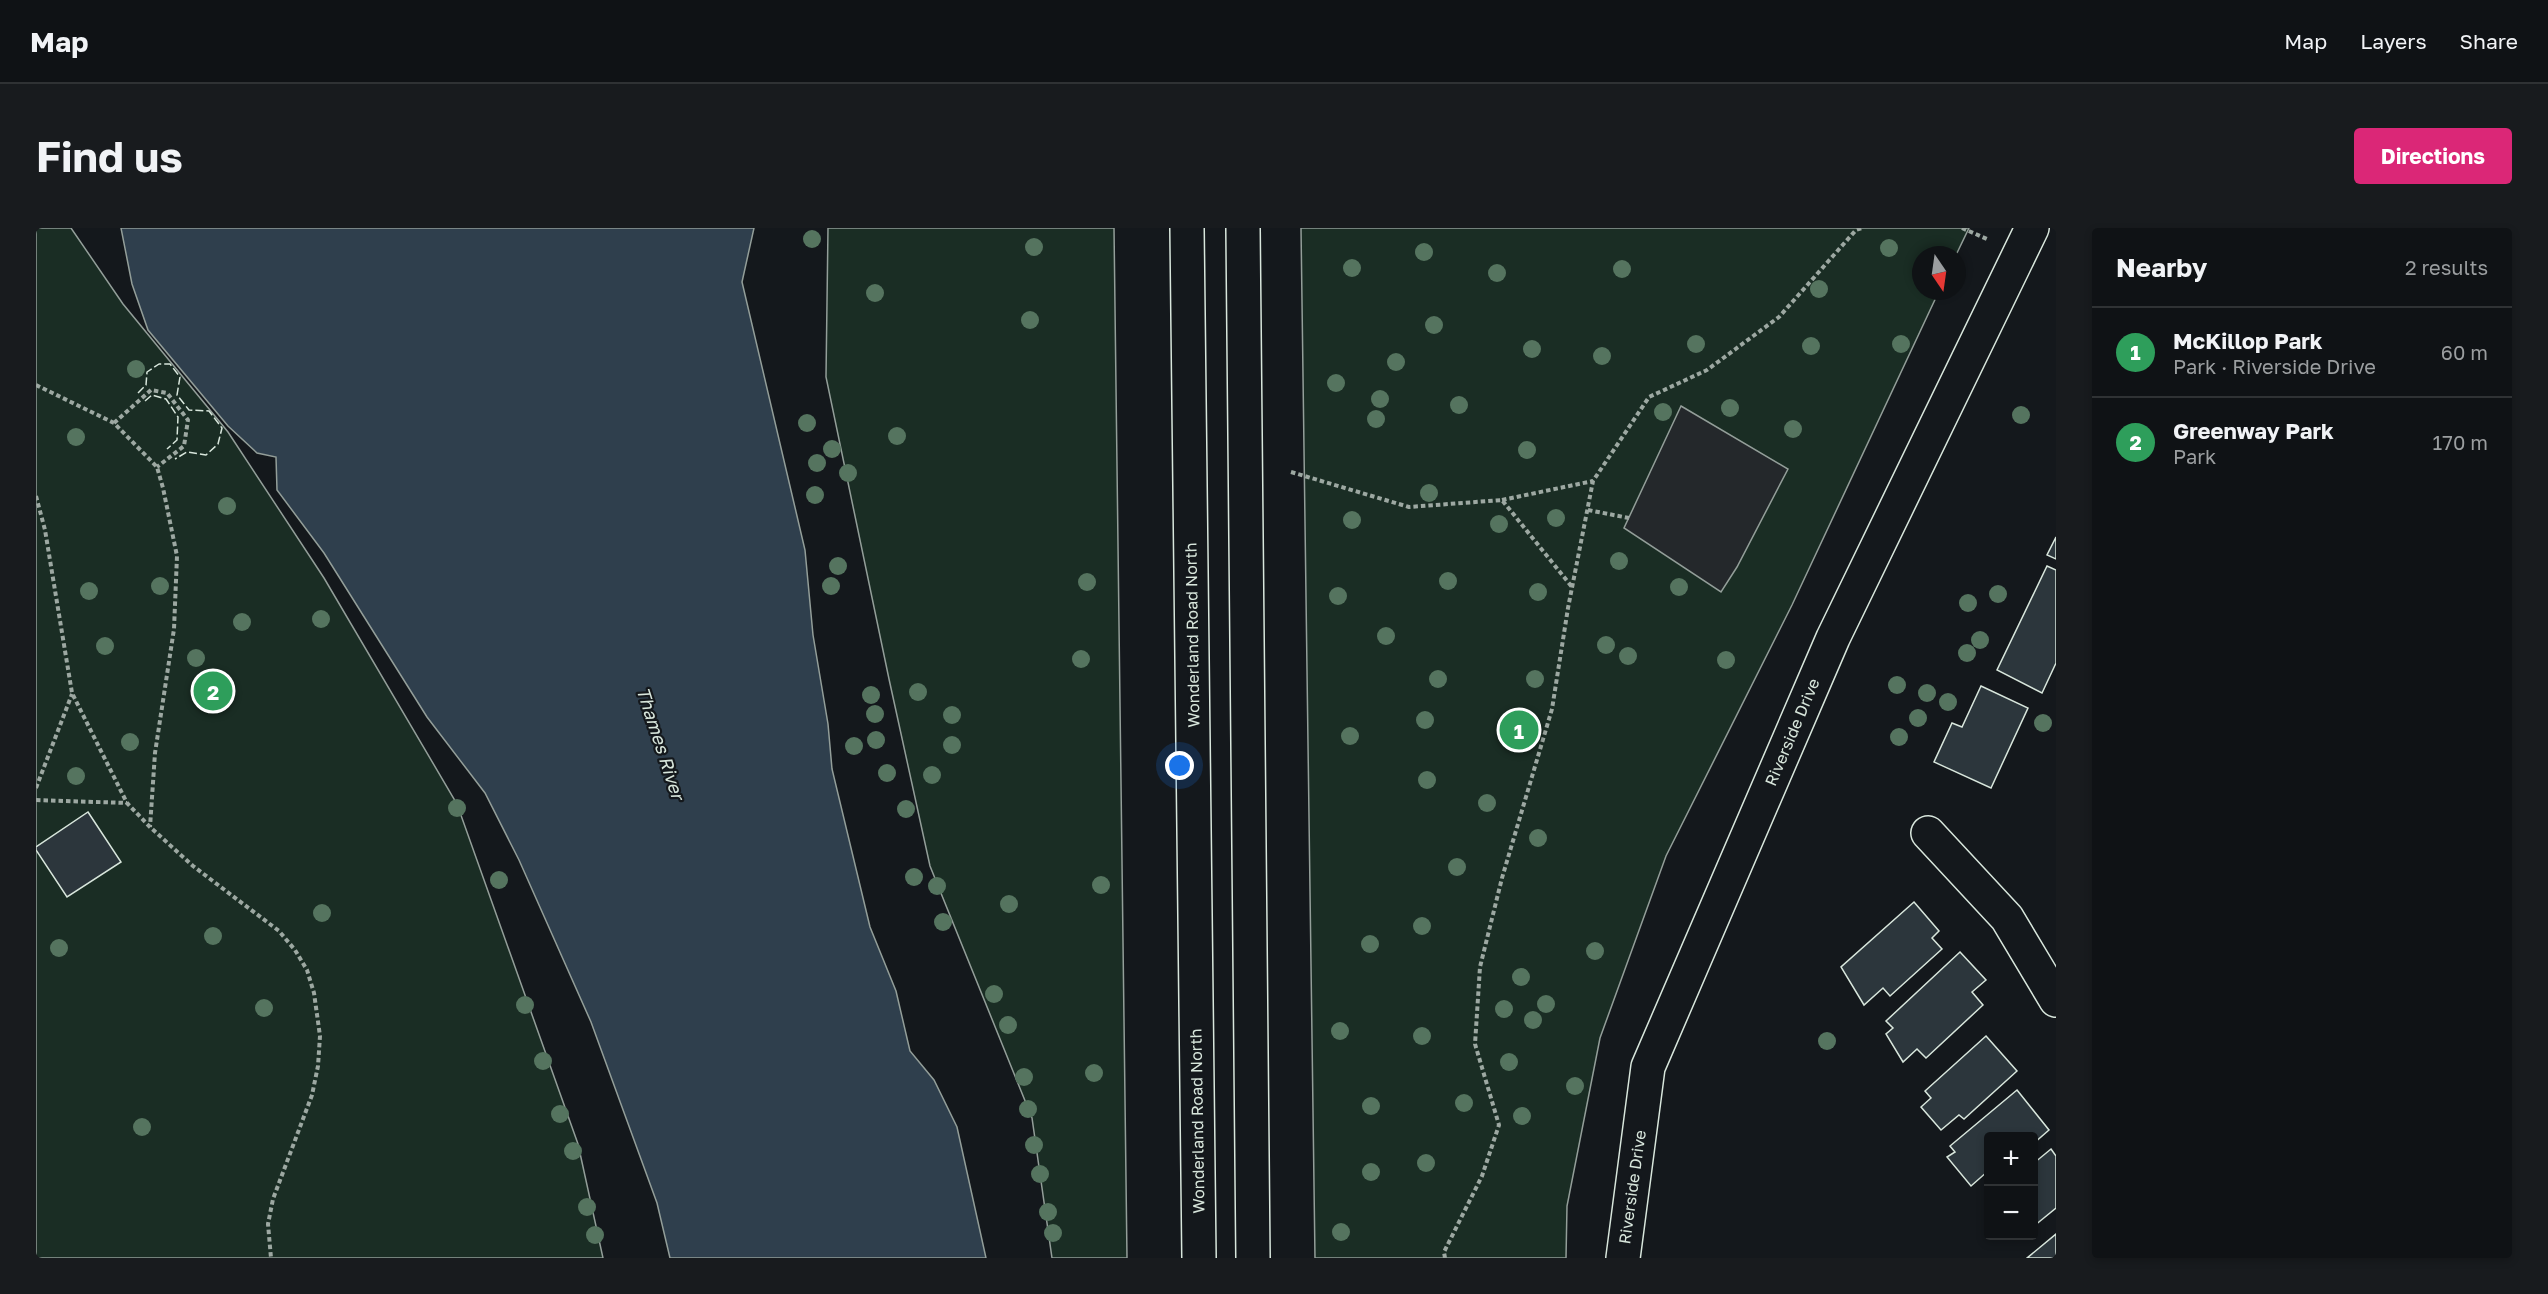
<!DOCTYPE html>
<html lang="en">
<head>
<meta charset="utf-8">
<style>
  :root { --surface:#0f1215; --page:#181b1e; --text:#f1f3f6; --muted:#9b9ea0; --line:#2f3234; --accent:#db2777 }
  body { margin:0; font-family:"Golos Text",sans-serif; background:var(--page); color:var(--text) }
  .controls { position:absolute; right:18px; bottom:18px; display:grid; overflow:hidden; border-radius:6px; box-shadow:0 3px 9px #0003 }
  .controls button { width:54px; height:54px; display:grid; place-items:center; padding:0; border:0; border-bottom:2px solid var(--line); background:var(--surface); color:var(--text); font:30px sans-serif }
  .compass { position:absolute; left:1876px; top:18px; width:54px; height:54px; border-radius:50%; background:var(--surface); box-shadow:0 3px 9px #0003; rotate:167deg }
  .you { position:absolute; left:1144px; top:538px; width:21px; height:21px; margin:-15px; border:4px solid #fff; border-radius:50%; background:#1a73e8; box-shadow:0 0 0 9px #1a73e833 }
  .badge { display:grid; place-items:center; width:39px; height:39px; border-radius:50%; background:var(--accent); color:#fff; font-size:20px; font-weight:700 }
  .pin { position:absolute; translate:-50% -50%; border:3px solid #fff; box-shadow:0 2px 6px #0006 }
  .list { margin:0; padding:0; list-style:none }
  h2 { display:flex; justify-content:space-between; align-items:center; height:78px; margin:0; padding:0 24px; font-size:26px }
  h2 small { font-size:20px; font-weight:400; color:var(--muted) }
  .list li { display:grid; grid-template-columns:39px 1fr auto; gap:18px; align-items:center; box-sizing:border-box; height:90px; padding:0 24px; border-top:2px solid var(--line) }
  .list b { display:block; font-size:22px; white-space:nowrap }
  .list p { margin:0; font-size:20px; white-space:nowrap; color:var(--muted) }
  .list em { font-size:20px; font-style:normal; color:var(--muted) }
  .map { position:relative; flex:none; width:2020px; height:1030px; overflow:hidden; border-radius:6px }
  header { display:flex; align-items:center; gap:36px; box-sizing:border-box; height:84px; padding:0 30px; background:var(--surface); border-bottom:2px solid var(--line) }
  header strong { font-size:28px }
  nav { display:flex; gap:33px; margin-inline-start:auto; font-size:21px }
  .intro { display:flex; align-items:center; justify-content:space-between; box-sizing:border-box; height:144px; padding:0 36px }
  h1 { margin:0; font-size:42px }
  .button { padding:15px 27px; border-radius:6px; background:var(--accent); color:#fff; font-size:21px; font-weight:700 }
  main { display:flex; gap:36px; padding:0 36px }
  aside { flex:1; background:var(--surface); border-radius:6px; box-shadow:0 3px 9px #0003 }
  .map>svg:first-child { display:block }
  .green { fill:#1a2d24; stroke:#939e99; stroke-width:1.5 }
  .parking { fill:#24282b; stroke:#939e99; stroke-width:1.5 }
  .water { fill:#2f3f4d; stroke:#939e99; stroke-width:1.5 }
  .building { fill:#2c363c; stroke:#d8e6dc; stroke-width:1.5 }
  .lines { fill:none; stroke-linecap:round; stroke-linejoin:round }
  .minor-casing { stroke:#d8e6dc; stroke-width:36 }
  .major-casing { stroke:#d8e6dc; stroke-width:36 }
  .path { stroke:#9da8a2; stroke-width:4; stroke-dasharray:4.5 3; stroke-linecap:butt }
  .minor { stroke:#14181c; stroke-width:33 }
  .major { stroke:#14181c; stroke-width:33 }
  .fence { stroke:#d8e6dc; stroke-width:1.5; stroke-dasharray:8 3; stroke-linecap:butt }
  .tree { fill:#55745f }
  .labels { text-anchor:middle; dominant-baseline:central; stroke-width:4.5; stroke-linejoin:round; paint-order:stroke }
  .street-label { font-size:16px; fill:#d8e6dc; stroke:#14181c }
  .water-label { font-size:18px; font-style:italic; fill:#d8e6dc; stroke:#14181c }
</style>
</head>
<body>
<header>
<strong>Map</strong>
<nav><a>Map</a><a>Layers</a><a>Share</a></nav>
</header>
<div class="intro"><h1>Find us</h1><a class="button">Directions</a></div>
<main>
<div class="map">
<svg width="2020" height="1030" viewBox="0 0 2020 1030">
  <rect width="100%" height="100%" fill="#14181c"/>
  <g class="green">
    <polygon points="0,0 35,0 87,76 192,204 288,350 421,576 542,916 567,1030 0,1030"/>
    <polygon points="792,0 1078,0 1091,1030 1016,1030 996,890 894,638 853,451 790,149"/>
    <polygon points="1265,0 1933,0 1920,27 1885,27 1885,63 1903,63 1756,377 1630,628 1564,810 1531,978 1530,1030 1279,1030"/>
  </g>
  <polygon class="parking" points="1645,178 1752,241 1701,339 1685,364 1588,300"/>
  <polygon class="water" points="85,0 718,0 706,54 769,322 777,407 792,496 796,541 834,699 860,763 874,823 898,852 921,899 950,1030 634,1030 621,975 555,794 483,632 449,565 391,489 288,325 241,262 240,229 221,225 192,198 112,102 96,56"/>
  <g class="building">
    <polygon points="2020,309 2020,331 2011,327"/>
    <polygon points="2011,338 2020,342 2020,435 2006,465 1961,442"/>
    <polygon points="1945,458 1992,480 1955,560 1898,534 1916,495 1926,499"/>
    <polygon points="52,584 85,634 31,669 0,622 0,619"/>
    <polygon points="1878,674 1903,703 1896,710 1906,721 1854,768 1847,760 1828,777 1805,739"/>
    <polygon points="1924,724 1950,752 1936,764 1947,777 1890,830 1881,821 1867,834 1850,806 1857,800 1850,793"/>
    <polygon points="1950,808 1981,843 1928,891 1923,887 1905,902 1885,879 1895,870 1889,863"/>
    <polygon points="1981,862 2013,902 1998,915 1998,908 1952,908 1952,943 1935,958 1911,929 1919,924 1914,918"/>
    <polygon points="2015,921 2020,928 2020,980 1998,998 1998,935"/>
    <polygon points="2020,1006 2020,1030 1991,1030"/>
  </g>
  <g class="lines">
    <g class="minor-casing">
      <polyline id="minor" points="1892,605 1971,690 2020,772"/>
    </g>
    <g class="major-casing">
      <g id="major">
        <polyline points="1151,0 1163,1030"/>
        <polyline points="1207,0 1217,1030"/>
        <polyline points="1587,1030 1612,839 1797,410 1996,0"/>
      </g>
    </g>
    <g class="path">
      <polyline points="1926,0 1951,11"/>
      <polyline points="0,157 78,195 121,239 127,260 141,328 138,401 119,525 114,599"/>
      <polyline points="78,195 115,162 131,165 152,192 148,218 121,239"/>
      <polyline points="1255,244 1373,279 1466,272 1536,359"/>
      <polyline points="0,268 9,302 36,465 91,575 114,599 157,638 243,703 259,722 271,742 278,765 284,808 282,838 276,867 237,971 232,996 235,1030"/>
      <polyline points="1466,272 1557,253"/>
      <polyline points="1552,282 1593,290"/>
      <polyline points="0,560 36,466"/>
      <polyline points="0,572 91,575"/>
      <polyline points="1409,1030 1408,1024 1446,948 1463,897 1439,816 1444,739 1466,650 1516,481 1532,380 1557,253 1613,169 1671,142 1743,89 1820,2 1826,0"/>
    </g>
    <use href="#minor" class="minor"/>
    <use href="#major" class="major"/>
    <g class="fence">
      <polyline points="102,165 110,157 111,144 123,136 134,136 144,149 141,167 153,182 173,183 186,200 182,216 170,227 151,224 139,231"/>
      <polyline points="109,173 116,167 130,171 142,189 141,212 131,221"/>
    </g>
  </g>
  <g class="tree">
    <circle cx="776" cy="11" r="9"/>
    <circle cx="998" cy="19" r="9"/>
    <circle cx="1853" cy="20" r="9"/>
    <circle cx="1388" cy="24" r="9"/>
    <circle cx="1316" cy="40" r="9"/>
    <circle cx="1586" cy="41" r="9"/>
    <circle cx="1461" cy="45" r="9"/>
    <circle cx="1783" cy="61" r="9"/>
    <circle cx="839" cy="65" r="9"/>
    <circle cx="994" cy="92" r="9"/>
    <circle cx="1398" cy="97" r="9"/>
    <circle cx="1660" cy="116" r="9"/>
    <circle cx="1865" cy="116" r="9"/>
    <circle cx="1775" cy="118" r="9"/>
    <circle cx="1496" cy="121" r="9"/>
    <circle cx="1566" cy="128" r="9"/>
    <circle cx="1360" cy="134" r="9"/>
    <circle cx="100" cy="141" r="9"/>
    <circle cx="1300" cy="155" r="9"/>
    <circle cx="1344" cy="171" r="9"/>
    <circle cx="1423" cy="177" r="9"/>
    <circle cx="1694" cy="180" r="9"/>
    <circle cx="1627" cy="184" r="9"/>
    <circle cx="1985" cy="187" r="9"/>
    <circle cx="1340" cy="191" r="9"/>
    <circle cx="771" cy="195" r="9"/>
    <circle cx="1757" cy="201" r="9"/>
    <circle cx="861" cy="208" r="9"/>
    <circle cx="40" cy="209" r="9"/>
    <circle cx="796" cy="221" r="9"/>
    <circle cx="1491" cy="222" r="9"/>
    <circle cx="781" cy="235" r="9"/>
    <circle cx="812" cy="245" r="9"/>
    <circle cx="1393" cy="265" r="9"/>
    <circle cx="779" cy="267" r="9"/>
    <circle cx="191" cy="278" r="9"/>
    <circle cx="1520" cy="290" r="9"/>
    <circle cx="1316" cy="292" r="9"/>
    <circle cx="1463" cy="296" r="9"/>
    <circle cx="1583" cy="333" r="9"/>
    <circle cx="802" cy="338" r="9"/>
    <circle cx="1412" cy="353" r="9"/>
    <circle cx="1051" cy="354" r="9"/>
    <circle cx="124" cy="358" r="9"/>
    <circle cx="795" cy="358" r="9"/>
    <circle cx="1643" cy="359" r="9"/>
    <circle cx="53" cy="363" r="9"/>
    <circle cx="1502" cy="364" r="9"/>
    <circle cx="1962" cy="366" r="9"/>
    <circle cx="1302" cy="368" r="9"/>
    <circle cx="1932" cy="375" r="9"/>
    <circle cx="285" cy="391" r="9"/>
    <circle cx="206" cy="394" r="9"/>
    <circle cx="1350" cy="408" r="9"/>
    <circle cx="1944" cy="412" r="9"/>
    <circle cx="1570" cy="417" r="9"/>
    <circle cx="69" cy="418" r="9"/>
    <circle cx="1931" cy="425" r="9"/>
    <circle cx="1592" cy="428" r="9"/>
    <circle cx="160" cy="430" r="9"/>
    <circle cx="1045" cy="431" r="9"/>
    <circle cx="1690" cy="432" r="9"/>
    <circle cx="1402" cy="451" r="9"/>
    <circle cx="1499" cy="451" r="9"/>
    <circle cx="1861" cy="457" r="9"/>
    <circle cx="882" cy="464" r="9"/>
    <circle cx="1891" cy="465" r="9"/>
    <circle cx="835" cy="467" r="9"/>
    <circle cx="1912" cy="474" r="9"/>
    <circle cx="839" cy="486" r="9"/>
    <circle cx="916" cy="487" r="9"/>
    <circle cx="1882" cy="490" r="9"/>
    <circle cx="1389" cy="492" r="9"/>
    <circle cx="2007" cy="495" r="9"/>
    <circle cx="1314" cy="508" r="9"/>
    <circle cx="1863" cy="509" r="9"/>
    <circle cx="840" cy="512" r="9"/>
    <circle cx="94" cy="514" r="9"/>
    <circle cx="916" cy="517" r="9"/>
    <circle cx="818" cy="518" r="9"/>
    <circle cx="851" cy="545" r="9"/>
    <circle cx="896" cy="547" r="9"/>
    <circle cx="40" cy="548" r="9"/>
    <circle cx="1391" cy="552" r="9"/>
    <circle cx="1451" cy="575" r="9"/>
    <circle cx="421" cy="580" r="9"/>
    <circle cx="870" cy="581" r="9"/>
    <circle cx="1502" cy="610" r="9"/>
    <circle cx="1421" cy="639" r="9"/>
    <circle cx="878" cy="649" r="9"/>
    <circle cx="463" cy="652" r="9"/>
    <circle cx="1065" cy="657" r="9"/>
    <circle cx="901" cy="658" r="9"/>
    <circle cx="973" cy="676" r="9"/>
    <circle cx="286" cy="685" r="9"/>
    <circle cx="907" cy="694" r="9"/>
    <circle cx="1386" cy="698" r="9"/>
    <circle cx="177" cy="708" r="9"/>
    <circle cx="1334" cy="716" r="9"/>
    <circle cx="23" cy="720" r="9"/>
    <circle cx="1559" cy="723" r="9"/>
    <circle cx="1485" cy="749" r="9"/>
    <circle cx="958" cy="766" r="9"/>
    <circle cx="1510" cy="776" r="9"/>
    <circle cx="489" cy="777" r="9"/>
    <circle cx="228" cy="780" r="9"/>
    <circle cx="1468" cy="781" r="9"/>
    <circle cx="1497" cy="792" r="9"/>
    <circle cx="972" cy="797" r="9"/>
    <circle cx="1304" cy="803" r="9"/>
    <circle cx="1386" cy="808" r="9"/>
    <circle cx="1791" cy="813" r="9"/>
    <circle cx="507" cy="833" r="9"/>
    <circle cx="1473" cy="834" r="9"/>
    <circle cx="1058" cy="845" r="9"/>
    <circle cx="988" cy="849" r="9"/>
    <circle cx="1539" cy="858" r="9"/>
    <circle cx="1428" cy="875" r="9"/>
    <circle cx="1335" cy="878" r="9"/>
    <circle cx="992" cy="881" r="9"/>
    <circle cx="524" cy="886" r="9"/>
    <circle cx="1486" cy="888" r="9"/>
    <circle cx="106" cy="899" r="9"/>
    <circle cx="998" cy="917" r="9"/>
    <circle cx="537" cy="923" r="9"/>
    <circle cx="1390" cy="935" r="9"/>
    <circle cx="1335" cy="944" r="9"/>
    <circle cx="1004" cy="946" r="9"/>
    <circle cx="551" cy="979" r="9"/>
    <circle cx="1012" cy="984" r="9"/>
    <circle cx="1305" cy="1004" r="9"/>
    <circle cx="1017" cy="1005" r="9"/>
    <circle cx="559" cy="1007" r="9"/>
  </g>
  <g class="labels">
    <g class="street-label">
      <text transform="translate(1156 407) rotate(-91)">Wonderland Road North</text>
      <text transform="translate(1756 504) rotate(-67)">Riverside Drive</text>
      <text transform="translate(1161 893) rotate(-91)">Wonderland Road North</text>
      <text transform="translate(1596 959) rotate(-82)">Riverside Drive</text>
    </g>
    <g class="water-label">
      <text transform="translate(625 515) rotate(72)">Thames River</text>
    </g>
  </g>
</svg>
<div class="controls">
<button>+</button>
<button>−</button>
</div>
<svg class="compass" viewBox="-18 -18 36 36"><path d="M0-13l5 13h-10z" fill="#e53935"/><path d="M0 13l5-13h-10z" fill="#9b9ea0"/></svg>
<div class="you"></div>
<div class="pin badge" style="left:1483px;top:502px;background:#2e9e5b">1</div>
<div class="pin badge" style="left:177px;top:463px;background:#2e9e5b">2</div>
</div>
<aside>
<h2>Nearby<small>2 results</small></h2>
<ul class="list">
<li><span class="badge" style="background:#2e9e5b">1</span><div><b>McKillop Park</b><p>Park · Riverside Drive</p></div><em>60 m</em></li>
<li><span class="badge" style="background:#2e9e5b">2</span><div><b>Greenway Park</b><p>Park</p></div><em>170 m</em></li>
</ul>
</aside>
</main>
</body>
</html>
